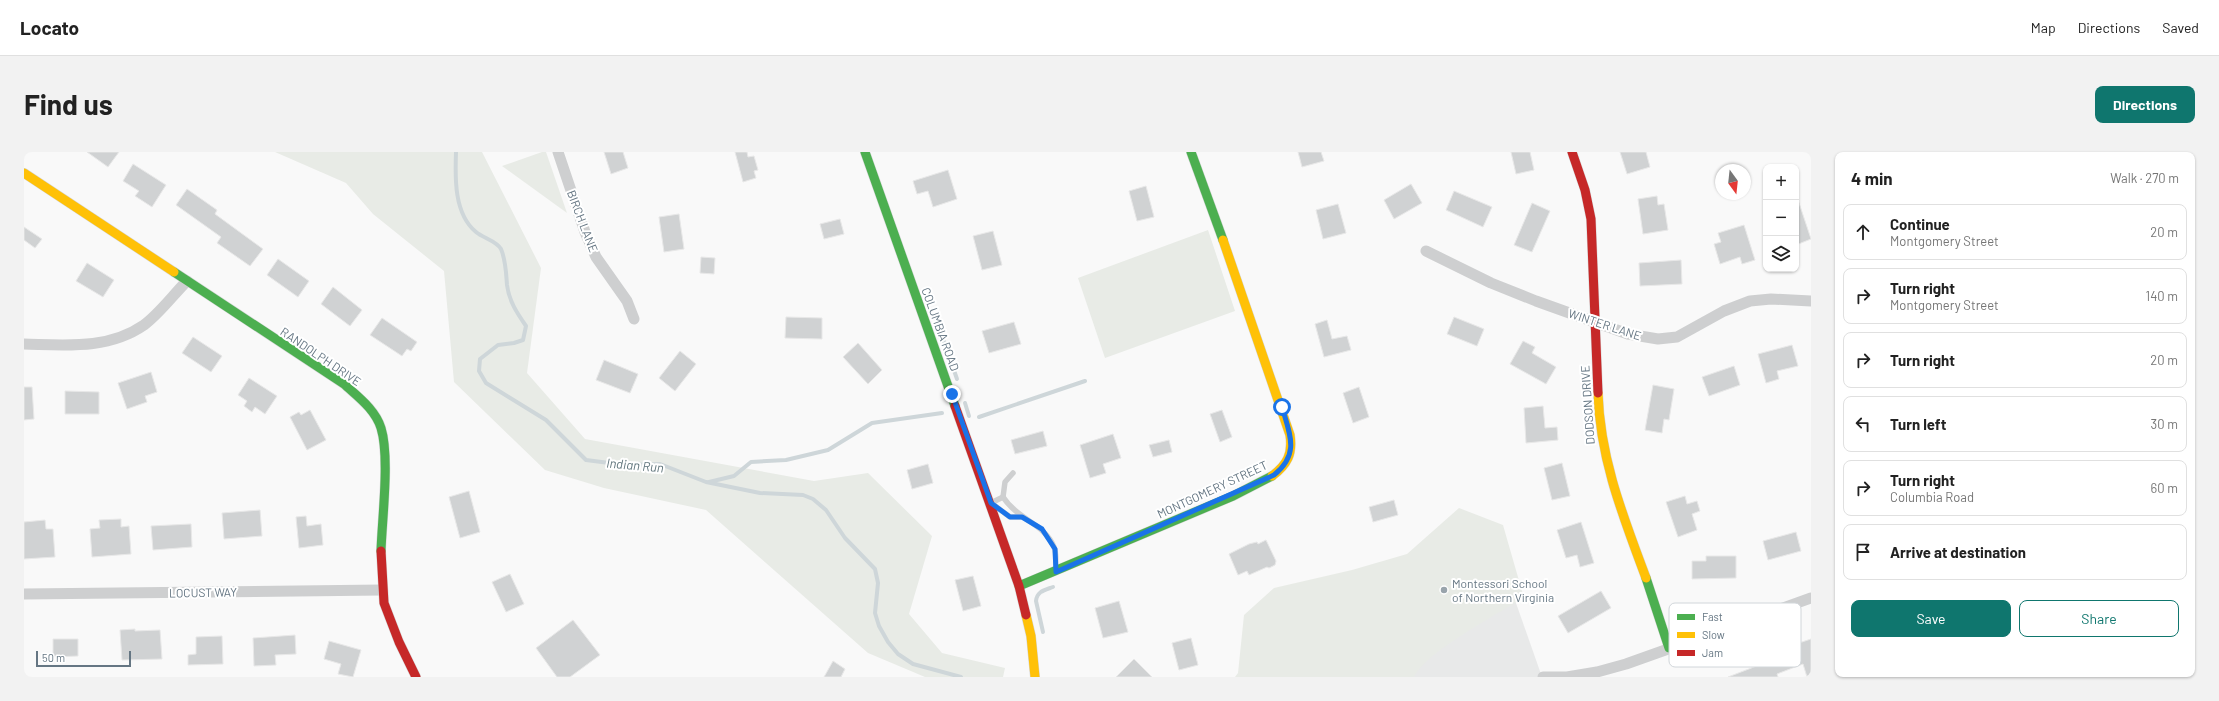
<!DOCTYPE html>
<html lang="en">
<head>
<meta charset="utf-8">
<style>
  :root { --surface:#fff; --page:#f2f2f2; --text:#222; --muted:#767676; --line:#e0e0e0; --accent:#0f766e }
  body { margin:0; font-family:Barlow,sans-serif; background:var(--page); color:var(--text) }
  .controls { position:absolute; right:12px; top:12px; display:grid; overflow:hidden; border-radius:8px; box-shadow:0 1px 3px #0004 }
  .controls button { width:36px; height:36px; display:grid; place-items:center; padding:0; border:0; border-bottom:1px solid var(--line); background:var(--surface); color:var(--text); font:20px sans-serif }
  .compass { position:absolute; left:1691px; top:12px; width:36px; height:36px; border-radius:50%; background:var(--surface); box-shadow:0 1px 3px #0004; rotate:165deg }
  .scale { position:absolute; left:12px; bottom:10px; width:95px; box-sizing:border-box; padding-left:4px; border:2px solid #657683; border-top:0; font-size:11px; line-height:14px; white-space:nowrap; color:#657683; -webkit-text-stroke:3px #fff; paint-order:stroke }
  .stop { position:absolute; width:12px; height:12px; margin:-9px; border:3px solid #1a73e8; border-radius:50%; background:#fff }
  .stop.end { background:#1a73e8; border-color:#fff; box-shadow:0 1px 4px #0008 }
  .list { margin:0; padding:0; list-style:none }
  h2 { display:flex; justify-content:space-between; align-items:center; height:52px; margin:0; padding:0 16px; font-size:17px }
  h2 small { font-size:13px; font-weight:400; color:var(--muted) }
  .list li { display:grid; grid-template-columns:26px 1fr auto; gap:12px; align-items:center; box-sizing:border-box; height:56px; margin:0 8px 8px; padding:0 8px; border:1px solid var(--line); border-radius:8px }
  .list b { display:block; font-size:15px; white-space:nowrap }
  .list p { margin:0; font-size:13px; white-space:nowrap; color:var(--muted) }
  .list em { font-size:13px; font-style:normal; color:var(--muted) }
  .actions { display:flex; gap:8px; padding:12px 16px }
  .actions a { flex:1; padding:9px 0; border:1px solid var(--accent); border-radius:8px; text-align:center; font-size:14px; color:var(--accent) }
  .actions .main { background:var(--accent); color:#fff }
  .icon { flex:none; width:22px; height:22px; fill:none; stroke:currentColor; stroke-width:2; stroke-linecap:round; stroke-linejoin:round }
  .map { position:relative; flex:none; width:1787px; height:525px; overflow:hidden; border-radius:8px }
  header { display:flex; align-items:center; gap:24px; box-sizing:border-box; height:56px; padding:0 20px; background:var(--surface); border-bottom:1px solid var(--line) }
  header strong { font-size:19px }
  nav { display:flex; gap:22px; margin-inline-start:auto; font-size:14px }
  .intro { display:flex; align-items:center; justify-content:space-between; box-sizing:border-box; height:96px; padding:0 24px }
  h1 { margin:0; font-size:28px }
  .button { padding:10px 18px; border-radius:8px; background:var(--accent); color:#fff; font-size:14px; font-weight:700 }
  main { display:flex; gap:24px; padding:0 24px }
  aside { flex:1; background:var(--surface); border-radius:8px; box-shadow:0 1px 3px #0004 }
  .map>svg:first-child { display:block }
  .built { fill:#e8e9e9 }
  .green { fill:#e8ebe6 }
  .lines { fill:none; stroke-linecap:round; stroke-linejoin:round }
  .stream { stroke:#ced6d9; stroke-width:4 }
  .building { fill:#d0d2d3; stroke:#e8e8e8 }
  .fast-casing { stroke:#d5d6d7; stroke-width:10 }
  .slow-casing { stroke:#d5d6d7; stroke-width:10 }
  .jam-casing { stroke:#d5d6d7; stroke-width:10 }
  .lane { stroke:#cecfd0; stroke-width:5.5 }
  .street { stroke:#cecfd0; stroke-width:11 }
  .fast { stroke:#4caf50; stroke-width:9 }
  .slow { stroke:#ffc107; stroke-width:9 }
  .jam { stroke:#c62828; stroke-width:9 }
  .route { stroke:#1a73e8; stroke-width:5 }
  .poi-dot { fill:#99a4ac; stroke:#fff; stroke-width:1.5 }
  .labels { text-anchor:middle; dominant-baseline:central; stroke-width:4; stroke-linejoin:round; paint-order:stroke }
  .street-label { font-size:12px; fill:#657683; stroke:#fff }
  .poi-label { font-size:12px; fill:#657683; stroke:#fff; text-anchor:start }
  .water-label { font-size:13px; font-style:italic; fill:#60757c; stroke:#fff }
  .key { fill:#fff; stroke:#d1d6da; stroke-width:1 }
  .key-label { font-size:11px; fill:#657683 }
</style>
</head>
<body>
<header>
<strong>Locato</strong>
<nav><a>Map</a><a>Directions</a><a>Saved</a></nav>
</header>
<div class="intro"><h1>Find us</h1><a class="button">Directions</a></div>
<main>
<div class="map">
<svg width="1787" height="525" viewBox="0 0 1787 525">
  <rect width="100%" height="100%" fill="#f9f9f9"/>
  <polygon class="built" points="1467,380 1518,525 1385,525"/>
  <g class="green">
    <polygon points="251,0 458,0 517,116 503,221 561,287 790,329 844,321 908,384 885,462 918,501 981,516 979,525 901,525 844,501 682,358 580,336 521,318 430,230 420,119 349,62 322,31"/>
    <polygon points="518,0 522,0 543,61 478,14"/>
    <polygon points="1184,78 1211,159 1081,206 1054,126"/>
    <path d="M1435,356L1479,373L1500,446C1473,462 1402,500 1390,525H1211L1214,521L1220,463L1250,436L1328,418L1383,402Z"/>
  </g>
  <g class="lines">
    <g class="stream">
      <path d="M432,0C431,26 430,62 452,80C459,86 473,89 477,97C482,109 482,121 483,133C485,149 493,161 502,174L499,188L490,191L474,193L456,207L455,219L462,231L522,268L562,308L601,313L636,312L682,330L736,341L779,343L789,347L802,358L821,386L851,417L854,431L851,461L855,474L864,490L874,502L889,512L937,525"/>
      <polyline points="912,167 933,227"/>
      <polyline points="941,251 945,264"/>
      <polyline points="955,265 1061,229"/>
      <polyline points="685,330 710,324 727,310 762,308 804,298 848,271 918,261"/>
      <path d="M1019,480L1012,449C1013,439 1021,438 1029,435"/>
    </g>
  </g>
  <g class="building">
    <polygon points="63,0 95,0 84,15"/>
    <polygon points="580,0 599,0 604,16 587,22"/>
    <polygon points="711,0 723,0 724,5 730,4 734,18 730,19 732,26 719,30"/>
    <polygon points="1274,0 1297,0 1300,9 1278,15"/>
    <polygon points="1487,0 1506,0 1510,18 1492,22"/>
    <polygon points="1596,0 1622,0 1626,15 1603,22"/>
    <polygon points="109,12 142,33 128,55 111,44 115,39 99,29"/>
    <polygon points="924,18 933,47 909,55 904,39 893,42 889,29"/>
    <polygon points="1387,32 1398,51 1370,67 1360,48"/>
    <polygon points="1122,34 1130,65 1113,69 1105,39"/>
    <polygon points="163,37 193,58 191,62 239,97 226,114 193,91 197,85 152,53"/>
    <polygon points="1430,39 1468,55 1459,75 1422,58"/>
    <polygon points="1633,44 1634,53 1640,52 1644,78 1619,82 1614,47"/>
    <polygon points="1772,48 1774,48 1787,87 1772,93"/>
    <polygon points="1508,51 1526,59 1508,100 1490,93"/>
    <polygon points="1314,52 1322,81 1299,87 1292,58"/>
    <polygon points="655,62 660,97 640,100 635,65"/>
    <polygon points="816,67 820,82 800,87 796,72"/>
    <polygon points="1720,73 1731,108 1718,112 1716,105 1696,112 1690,92 1697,90 1694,81"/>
    <polygon points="0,75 18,87 11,96 0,88"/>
    <polygon points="969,79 978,113 958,118 949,84"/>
    <polygon points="677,105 691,106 690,122 676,121"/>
    <polygon points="254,107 285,129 274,145 243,123"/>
    <polygon points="1657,108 1658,132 1616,134 1615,111"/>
    <polygon points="63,111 90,128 79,145 52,129"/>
    <polygon points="309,135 338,158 326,174 297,152"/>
    <polygon points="762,165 798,166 798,187 761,186"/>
    <polygon points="1430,165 1460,177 1453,194 1423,182"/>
    <polygon points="358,166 393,190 387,199 383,197 378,204 346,183"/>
    <polygon points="1303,168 1308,187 1323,184 1327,198 1300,205 1291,172"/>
    <polygon points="990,170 997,192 965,201 958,179"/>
    <polygon points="169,185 198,204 187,220 158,201"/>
    <polygon points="1499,189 1511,195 1508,201 1532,215 1522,232 1486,212"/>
    <polygon points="834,191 858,218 844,232 819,205"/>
    <polygon points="1768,193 1774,214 1753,219 1755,227 1742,231 1734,202"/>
    <polygon points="656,199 672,212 651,239 635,226"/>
    <polygon points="580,208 614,222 606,241 572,228"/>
    <polygon points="1710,214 1716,233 1685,244 1678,225"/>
    <polygon points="127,220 133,240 121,244 123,250 103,257 94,231"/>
    <polygon points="225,226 253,244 241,262 231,255 228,260 220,254 223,249 214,243"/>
    <polygon points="1629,233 1650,237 1645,268 1640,267 1638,281 1621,278"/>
    <polygon points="0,235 8,235 10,267 0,268"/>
    <polygon points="1335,235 1345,265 1329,271 1319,241"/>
    <polygon points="41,239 75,240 75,262 41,262"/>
    <polygon points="1519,254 1521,276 1533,275 1534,288 1502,291 1500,256"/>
    <polygon points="286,258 302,288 283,298 266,265 275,260 277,263"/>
    <polygon points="1198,258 1208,285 1196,290 1186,262"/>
    <polygon points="1019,279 1023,294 991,302 987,288"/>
    <polygon points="1089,282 1097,306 1079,312 1082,321 1066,326 1056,293"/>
    <polygon points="1145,288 1148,300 1129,305 1125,293"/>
    <polygon points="1538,311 1546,344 1528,348 1520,316"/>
    <polygon points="904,312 909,331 888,337 883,318"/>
    <polygon points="445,339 456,380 436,386 425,345"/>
    <polygon points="1661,344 1663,352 1673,349 1676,359 1668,362 1673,378 1654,385 1642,350"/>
    <polygon points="1370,348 1374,363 1349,370 1345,355"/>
    <polygon points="236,358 238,384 200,387 198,361"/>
    <polygon points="282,364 283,374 297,372 299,393 275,396 272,365"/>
    <polygon points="97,367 97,375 105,374 107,402 68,405 66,377 76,376 75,368"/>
    <polygon points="21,368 22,377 29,377 31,405 0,407 0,370"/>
    <polygon points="1557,370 1570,411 1556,415 1553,403 1542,406 1533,378"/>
    <polygon points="167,372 168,395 129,398 127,374"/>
    <polygon points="1772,380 1777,399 1744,408 1739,389"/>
    <polygon points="1242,388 1252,409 1251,413 1245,416 1243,415 1225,423 1223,419 1214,423 1205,402 1225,392 1233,390 1234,392"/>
    <polygon points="1682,404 1712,404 1712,426 1668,427 1668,409 1682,409"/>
    <polygon points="486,422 500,452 482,460 468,430"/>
    <polygon points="949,424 957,454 939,459 931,428"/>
    <polygon points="1577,439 1587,456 1544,481 1534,464"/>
    <polygon points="1095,449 1104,480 1079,486 1071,456"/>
    <polygon points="549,468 576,503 546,525 533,525 512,496"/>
    <polygon points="111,477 111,479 136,478 138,507 98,508 96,478"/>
    <polygon points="271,483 272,502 251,503 252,513 230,514 229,486"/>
    <polygon points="198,484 199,512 164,513 164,503 172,502 172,485"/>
    <polygon points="1167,486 1174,513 1155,518 1148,491"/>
    <polygon points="29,487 54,487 54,504 29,505"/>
    <polygon points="1787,487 1787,525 1783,525 1779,512 1753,522 1754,525 1704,525 1774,498 1772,492"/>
    <polygon points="305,489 337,498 329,525 314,522 317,512 300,507"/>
    <polygon points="1110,507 1128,525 1092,525"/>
    <polygon points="809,509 821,517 817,525 800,525"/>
  </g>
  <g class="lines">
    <g class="fast-casing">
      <g id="fast">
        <polyline points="841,0 931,254"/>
        <polyline points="1167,0 1199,88"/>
        <path d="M150,120L320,232C334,245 351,257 357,276C366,305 358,367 357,399"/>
        <polyline points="1622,426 1645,496"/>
        <polyline points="995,434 1209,344 1248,324"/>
      </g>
    </g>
    <g class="slow-casing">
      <g id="slow">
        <polyline points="0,21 150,120"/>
        <path d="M1199,88L1266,283C1269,302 1263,313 1248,324"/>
        <path d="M1574,241C1576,307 1599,364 1622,426"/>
        <polyline points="1002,463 1007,484 1011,525"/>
      </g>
    </g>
    <g class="jam-casing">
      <g id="jam">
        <polyline points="1548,0 1561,38 1567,67 1574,241"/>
        <polyline points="931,254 995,434 1002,463"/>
        <polyline points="357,399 360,451 375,490 392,525"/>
      </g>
    </g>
    <g class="lane">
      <path d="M989,321L981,330L979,345C994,368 1021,372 1030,395C1033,402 1031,411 1032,417"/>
      <polyline points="979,345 967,351 986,365 998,365"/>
    </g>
    <g class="street">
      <polyline points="534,0 561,80 572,105 603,149 610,167"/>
      <polyline points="1402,99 1467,131 1512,149 1604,182 1634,187 1653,185 1700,159 1726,149 1747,147 1787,149"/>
      <path d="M0,192C41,193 84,198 120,173C136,161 149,143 163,129"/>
      <polyline points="0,442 358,438"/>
      <polyline points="1519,525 1543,525 1573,520 1602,512 1787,446"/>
    </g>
    <use href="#fast" class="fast"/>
    <use href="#slow" class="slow"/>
    <use href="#jam" class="jam"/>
  </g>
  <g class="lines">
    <path class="route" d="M928,242L967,351L986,365H998L1018,377L1031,397L1032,420L1250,323C1276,302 1266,283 1258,255"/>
  </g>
  <circle class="poi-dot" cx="1420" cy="438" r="4"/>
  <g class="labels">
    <g class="street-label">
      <text transform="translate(559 69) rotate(69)">BIRCH LANE</text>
      <text transform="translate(1581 172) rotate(18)">WINTER LANE</text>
      <text transform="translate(917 177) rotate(70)">COLUMBIA ROAD</text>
      <text transform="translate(297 204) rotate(34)">RANDOLPH DRIVE</text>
      <text transform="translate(1563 253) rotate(-94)">DODSON DRIVE</text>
      <text transform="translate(1188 337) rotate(-25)">MONTGOMERY STREET</text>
      <text transform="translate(179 440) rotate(-1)">LOCUST WAY</text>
    </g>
    <g class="poi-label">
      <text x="1428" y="431">Montessori School<tspan x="1428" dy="14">of Northern Virginia</tspan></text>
    </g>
    <g class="water-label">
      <text transform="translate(611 313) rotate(5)">Indian Run</text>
    </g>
  </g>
  <rect x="1645" y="451" width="132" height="64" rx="6" class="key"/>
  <rect x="1653" y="462" width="18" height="6" fill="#4caf50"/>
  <rect x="1653" y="480" width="18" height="6" fill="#ffc107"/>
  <rect x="1653" y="498" width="18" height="6" fill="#c62828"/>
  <g class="key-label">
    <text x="1678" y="469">Fast</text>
    <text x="1678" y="487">Slow</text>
    <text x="1678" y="505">Jam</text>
  </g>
</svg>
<div class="controls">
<button>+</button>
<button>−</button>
<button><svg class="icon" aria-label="layers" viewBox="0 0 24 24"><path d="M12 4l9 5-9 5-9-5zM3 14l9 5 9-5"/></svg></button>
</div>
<svg class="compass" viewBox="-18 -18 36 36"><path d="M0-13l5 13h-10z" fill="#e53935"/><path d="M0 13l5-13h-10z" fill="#767676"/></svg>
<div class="scale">50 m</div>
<div class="stop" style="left:1258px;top:255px"></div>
<div class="stop end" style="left:928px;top:242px"></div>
</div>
<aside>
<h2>4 min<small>Walk · 270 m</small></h2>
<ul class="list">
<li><svg class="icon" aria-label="ahead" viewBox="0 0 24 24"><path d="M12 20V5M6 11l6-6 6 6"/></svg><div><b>Continue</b><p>Montgomery Street</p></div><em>20 m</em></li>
<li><svg class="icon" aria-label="right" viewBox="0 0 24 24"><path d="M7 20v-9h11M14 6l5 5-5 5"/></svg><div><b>Turn right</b><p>Montgomery Street</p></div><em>140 m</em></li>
<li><svg class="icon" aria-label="right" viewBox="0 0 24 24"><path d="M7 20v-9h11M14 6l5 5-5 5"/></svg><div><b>Turn right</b></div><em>20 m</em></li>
<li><svg class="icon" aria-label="left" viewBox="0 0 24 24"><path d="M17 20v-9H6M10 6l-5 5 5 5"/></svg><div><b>Turn left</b></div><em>30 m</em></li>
<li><svg class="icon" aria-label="right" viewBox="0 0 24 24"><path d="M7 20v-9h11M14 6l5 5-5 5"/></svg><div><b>Turn right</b><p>Columbia Road</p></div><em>60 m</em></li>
<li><svg class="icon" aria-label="arrive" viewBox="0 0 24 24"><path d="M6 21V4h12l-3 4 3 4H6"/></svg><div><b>Arrive at destination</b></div></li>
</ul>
<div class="actions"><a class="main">Save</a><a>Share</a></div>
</aside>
</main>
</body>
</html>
